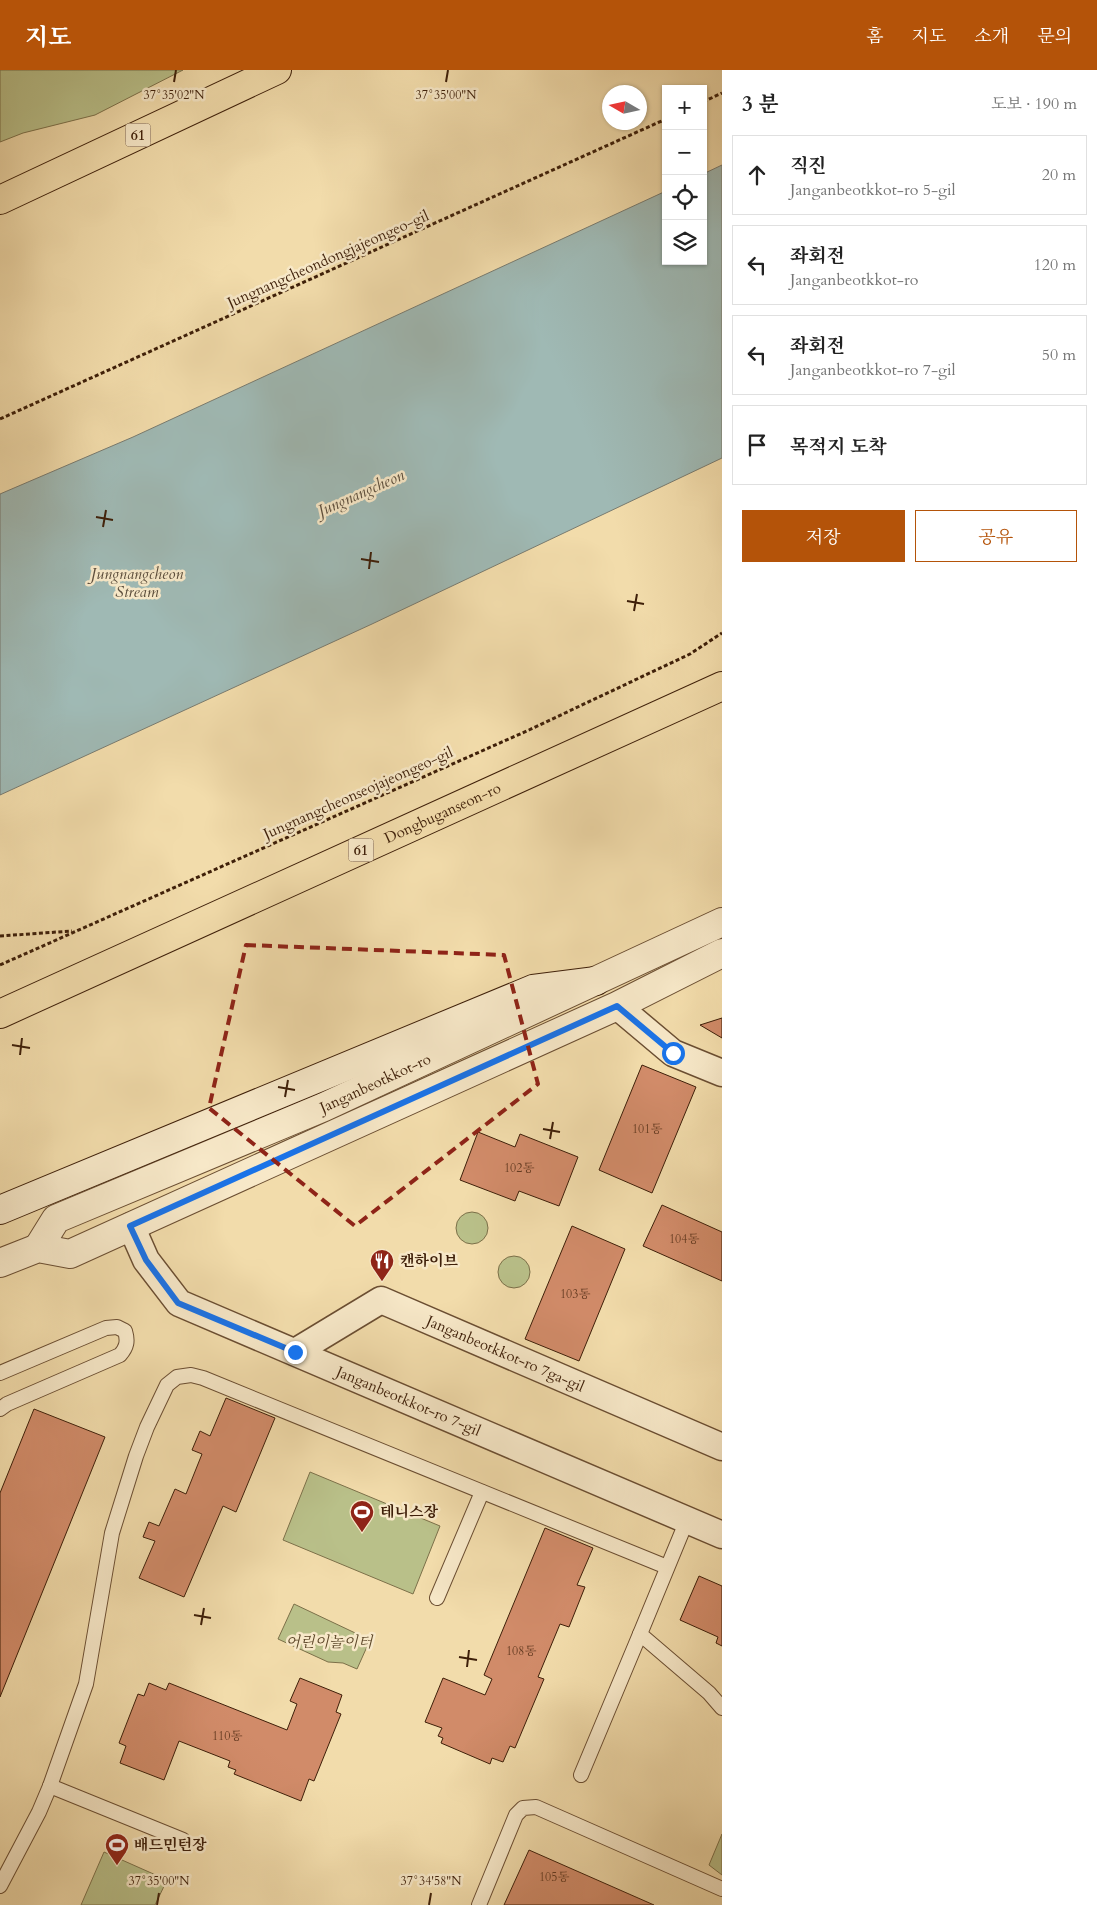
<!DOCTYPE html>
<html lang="ko">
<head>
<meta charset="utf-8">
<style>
  :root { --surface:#fff; --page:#f6f6f6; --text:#222; --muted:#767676; --line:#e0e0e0; --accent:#b45309 }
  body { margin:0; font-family:Cardo,"Noto Serif KR",serif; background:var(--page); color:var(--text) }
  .controls { position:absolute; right:15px; top:15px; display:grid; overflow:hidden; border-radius:0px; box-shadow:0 1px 4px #0004 }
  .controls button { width:45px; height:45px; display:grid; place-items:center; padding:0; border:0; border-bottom:1px solid var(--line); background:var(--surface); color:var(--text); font:25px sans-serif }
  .compass { position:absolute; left:602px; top:15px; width:45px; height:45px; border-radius:50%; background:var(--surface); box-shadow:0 1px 4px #0004; rotate:279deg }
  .stop { position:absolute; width:15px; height:15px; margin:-11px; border:4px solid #1a73e8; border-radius:50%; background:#fff }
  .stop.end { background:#1a73e8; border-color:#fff; box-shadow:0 1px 5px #0008 }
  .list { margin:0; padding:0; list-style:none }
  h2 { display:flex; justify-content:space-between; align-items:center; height:65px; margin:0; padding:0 20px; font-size:21px }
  h2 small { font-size:16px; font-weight:400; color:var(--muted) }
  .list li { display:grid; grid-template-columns:32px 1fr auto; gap:15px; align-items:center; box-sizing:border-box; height:80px; margin:0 10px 10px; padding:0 10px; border:1px solid var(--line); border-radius:0px }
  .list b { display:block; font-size:19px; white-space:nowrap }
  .list p { margin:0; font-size:16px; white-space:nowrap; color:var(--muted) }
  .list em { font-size:16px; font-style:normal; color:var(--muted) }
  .actions { display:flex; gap:10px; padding:15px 20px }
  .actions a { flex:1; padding:11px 0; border:1px solid var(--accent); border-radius:0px; text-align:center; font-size:18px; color:var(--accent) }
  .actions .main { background:var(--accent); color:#fff }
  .icon { flex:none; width:28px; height:28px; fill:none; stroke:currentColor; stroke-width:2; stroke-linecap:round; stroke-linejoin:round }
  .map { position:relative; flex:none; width:722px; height:1835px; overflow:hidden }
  header { display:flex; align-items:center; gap:30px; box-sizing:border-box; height:70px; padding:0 25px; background:var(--accent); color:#fff }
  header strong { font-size:24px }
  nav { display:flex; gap:28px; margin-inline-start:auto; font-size:18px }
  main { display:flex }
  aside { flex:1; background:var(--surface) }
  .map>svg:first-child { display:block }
  .green { fill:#b9c089; stroke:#7c7049 }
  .water { fill:#9fb9b4; stroke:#787b70 }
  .building { fill:#d18b69; stroke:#3e1f09 }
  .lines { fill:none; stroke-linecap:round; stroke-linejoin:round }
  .service-casing { stroke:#6b4e32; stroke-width:16 }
  .minor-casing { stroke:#6b4e32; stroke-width:29 }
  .tertiary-casing { stroke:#6b4e32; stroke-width:30 }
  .secondary-casing { stroke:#3e1f09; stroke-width:30 }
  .trunk-casing { stroke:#3e1f09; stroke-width:30 }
  .path { stroke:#3e1f09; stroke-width:3; stroke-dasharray:4 2.5; stroke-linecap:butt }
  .service { stroke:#f7e8c8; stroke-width:14 }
  .minor { stroke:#f7e8c8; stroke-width:26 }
  .tertiary { stroke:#f7e8c8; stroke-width:28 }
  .secondary { stroke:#f7e8c8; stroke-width:28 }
  .trunk { stroke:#f2dcab; stroke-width:28 }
  .route { stroke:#1a73e8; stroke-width:6 }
  .marked { fill:none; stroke:#8f2418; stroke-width:4; stroke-dasharray:10 6; stroke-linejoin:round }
  .ticks { fill:none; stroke:#3e1f09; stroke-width:2 }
  .labels { text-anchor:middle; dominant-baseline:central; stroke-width:5; stroke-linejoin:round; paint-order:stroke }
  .number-label { font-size:12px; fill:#633a21 }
  .shield { fill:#f7e8c8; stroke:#765b42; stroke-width:1 }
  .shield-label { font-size:14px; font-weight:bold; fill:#3e1f09 }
  .street-label { font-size:15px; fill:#3e1f09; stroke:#f7e8c8 }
  .poi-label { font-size:15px; font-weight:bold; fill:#3e1f09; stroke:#f7e8c8; text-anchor:start }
  .park-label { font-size:15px; font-style:italic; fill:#5d4729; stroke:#f7e8c8 }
  .water-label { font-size:16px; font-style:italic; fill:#5b4d3c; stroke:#f7e8c8 }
  .ticks-label { font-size:12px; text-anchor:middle; fill:#3e1f09; stroke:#f7e8c8; stroke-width:5; stroke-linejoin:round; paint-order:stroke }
</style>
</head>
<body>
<header>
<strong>지도</strong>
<nav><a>홈</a><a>지도</a><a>소개</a><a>문의</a></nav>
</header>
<main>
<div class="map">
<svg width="722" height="1835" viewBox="0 0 722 1835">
  <rect width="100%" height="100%" fill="#f2dcab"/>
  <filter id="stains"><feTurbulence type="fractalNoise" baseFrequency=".004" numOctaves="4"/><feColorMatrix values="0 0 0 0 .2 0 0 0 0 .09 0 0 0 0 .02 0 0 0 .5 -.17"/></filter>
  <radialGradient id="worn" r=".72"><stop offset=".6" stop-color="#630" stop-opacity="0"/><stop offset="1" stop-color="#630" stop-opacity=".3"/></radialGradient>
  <g class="green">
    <polygon points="0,0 183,0 95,45 23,63 0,72"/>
    <circle cx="472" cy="1158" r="16"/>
    <circle cx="514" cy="1202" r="16"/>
    <polygon points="310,1402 440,1456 413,1524 283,1470"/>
    <polygon points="294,1534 370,1570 357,1599 343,1593 328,1592 278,1569"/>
    <polygon points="722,1764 722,1805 709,1795"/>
    <polygon points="104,1782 167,1810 155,1835 81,1835"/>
  </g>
  <polygon class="water" points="722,95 722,388 372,554 0,725 0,424 133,367 666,121 666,191 703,191 703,104"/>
  <g class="building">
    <polygon points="722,948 722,968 700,955"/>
    <polygon points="642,995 696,1017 652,1123 599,1100"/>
    <polygon points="478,1062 515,1077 520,1064 578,1087 559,1136 519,1121 515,1131 460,1110"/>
    <polygon points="662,1135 722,1162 722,1211 643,1176"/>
    <polygon points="572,1156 625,1179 579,1291 525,1269"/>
    <polygon points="226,1328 275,1348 236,1442 223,1436 184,1527 139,1508 155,1471 143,1467 149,1452 159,1456 175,1419 186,1424 202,1384 192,1380 200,1361 210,1366"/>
    <polygon points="34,1339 105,1367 0,1627 0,1423"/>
    <polygon points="545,1458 593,1478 577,1515 585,1517 569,1557 560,1554 538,1607 544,1609 515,1678 510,1676 503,1692 492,1688 490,1694 441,1673 443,1668 438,1666 442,1658 425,1652 443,1608 485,1625 492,1609 484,1605"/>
    <polygon points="699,1506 722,1516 722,1576 716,1573 718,1567 680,1550"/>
    <polygon points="300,1608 342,1625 336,1642 341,1644 314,1711 309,1709 301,1731 234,1704 236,1700 228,1697 230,1691 179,1671 164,1710 120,1693 126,1676 119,1673 138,1624 144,1626 149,1613 166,1620 169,1613 287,1660 297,1634 290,1631"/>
    <polygon points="529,1780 654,1835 504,1835"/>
  </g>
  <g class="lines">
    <g class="service-casing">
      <g id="service">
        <path d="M0,1303L106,1258L117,1257L125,1261C128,1271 127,1277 120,1285L7,1334L0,1339"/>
        <polyline points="687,1450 640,1564 709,1623 722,1638"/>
        <polyline points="437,1528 482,1422"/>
        <polyline points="581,1705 640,1564"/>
        <polyline points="50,1716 183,1770"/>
        <polyline points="0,1816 39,1742 50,1716 86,1614 112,1463 136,1386 147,1357 167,1315 177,1307 191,1305 203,1308 667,1497"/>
        <polyline points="479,1835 516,1745 523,1738 536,1737 722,1819"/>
      </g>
    </g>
    <g class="minor-casing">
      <g id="minor">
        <polyline points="617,936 673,983 722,1003"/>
        <path id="s1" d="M131,1156L146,1190L179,1233L722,1465"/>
        <path id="s2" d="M295,1282L381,1230L722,1377"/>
      </g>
    </g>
    <g class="tertiary-casing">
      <g id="tertiary">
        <path id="s3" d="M38,1178L56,1149L324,1037L722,852"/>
        <polyline points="0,1193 38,1178 70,1184 617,936 722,883"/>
      </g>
    </g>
    <g class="secondary-casing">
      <polyline id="secondary" points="0,1140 533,919 596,911"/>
    </g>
    <g class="trunk-casing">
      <g id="trunk">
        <polyline points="0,130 277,0"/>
        <path id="s4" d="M0,944L722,616"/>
      </g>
    </g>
    <g class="path">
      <polyline points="703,32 722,23"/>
      <polyline points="0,349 666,49"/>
      <polyline points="0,866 72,861"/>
      <polyline points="0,895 529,660 690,584 722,563"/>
    </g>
    <use href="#service" class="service"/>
    <use href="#minor" class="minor"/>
    <use href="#tertiary" class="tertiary"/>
    <use href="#secondary" class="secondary"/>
    <use href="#trunk" class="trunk"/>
  </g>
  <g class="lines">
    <polyline class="route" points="295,1282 178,1233 146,1190 130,1156 617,936 673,983"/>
  </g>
  <path class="marked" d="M246,875L504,885L538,1014L355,1156L209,1038Z"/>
  <path class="ticks" d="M174,12L176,0M446,12L448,0M96,447L113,450M103,457L106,440M361,489L379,492M369,499L371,482M627,531L644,534M634,541L637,524M12,975L30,978M20,985L22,968M278,1017L295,1020M285,1027L288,1010M543,1059L560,1062M550,1069L553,1052M194,1545L211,1548M201,1555L204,1538M459,1587L477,1590M467,1597L469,1580M157,1835L159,1823M429,1835L431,1823"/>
  <defs>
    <g id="restaurant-pin" transform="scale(1.25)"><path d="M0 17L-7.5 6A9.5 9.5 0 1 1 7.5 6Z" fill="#8f2418" stroke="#f7e8c8"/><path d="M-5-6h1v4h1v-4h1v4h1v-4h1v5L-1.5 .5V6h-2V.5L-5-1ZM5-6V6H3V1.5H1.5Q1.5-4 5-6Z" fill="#fff"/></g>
    <g id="stadium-pin" transform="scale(1.25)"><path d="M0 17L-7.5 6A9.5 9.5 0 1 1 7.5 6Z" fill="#8f2418" stroke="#f7e8c8"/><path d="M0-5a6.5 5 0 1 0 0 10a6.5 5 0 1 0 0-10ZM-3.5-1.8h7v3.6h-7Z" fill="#fff"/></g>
  </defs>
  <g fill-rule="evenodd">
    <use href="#restaurant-pin" x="382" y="1191"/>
    <use href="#stadium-pin" x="362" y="1442"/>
    <use href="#stadium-pin" x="117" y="1775"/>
  </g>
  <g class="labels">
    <g class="number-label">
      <text x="647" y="1059">101동</text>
      <text x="519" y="1098">102동</text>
      <text x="684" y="1169">104동</text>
      <text x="575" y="1224">103동</text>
      <text x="521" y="1581">108동</text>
      <text x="227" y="1666">110동</text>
      <text x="554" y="1807">105동</text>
    </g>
    <g class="shield">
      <rect x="125.5" y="53.5" width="25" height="23" rx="4"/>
      <rect x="348.5" y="768.5" width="25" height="23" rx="4"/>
    </g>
    <g class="shield-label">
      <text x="138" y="65">61</text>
      <text x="361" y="780">61</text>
    </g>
    <g class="street-label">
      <text transform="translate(328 189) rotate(-24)">Jungnangcheondongjajeongeo-gil</text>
      <text transform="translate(358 723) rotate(-24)">Jungnangcheonseojajeongeo-gil</text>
      <text stroke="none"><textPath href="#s4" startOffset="486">Dongbuganseon-ro</textPath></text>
      <text stroke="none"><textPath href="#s3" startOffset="381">Janganbeotkkot-ro</textPath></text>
      <text stroke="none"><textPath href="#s2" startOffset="236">Janganbeotkkot-ro 7ga-gil</textPath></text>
      <text stroke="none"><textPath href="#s1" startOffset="341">Janganbeotkkot-ro 7-gil</textPath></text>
    </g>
    <g class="poi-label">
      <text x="400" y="1191">캔하이브</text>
      <text x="380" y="1442">테니스장</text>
      <text x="134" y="1775">배드민턴장</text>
    </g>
    <g class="park-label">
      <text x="329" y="1572">어린이놀이터</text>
    </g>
    <g class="water-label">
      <text transform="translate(361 423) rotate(-24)">Jungnangcheon</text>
      <text x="137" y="504">Jungnangcheon<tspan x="137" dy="18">Stream</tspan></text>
    </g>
  </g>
  <g class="ticks-label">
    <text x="174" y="29">37°35'02"N</text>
    <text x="446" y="29">37°35'00"N</text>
    <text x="159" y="1815">37°35'00"N</text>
    <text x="431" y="1815">37°34'58"N</text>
  </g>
  <rect width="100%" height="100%" filter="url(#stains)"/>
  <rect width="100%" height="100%" fill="url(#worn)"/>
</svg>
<div class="controls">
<button>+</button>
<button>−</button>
<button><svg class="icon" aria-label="locate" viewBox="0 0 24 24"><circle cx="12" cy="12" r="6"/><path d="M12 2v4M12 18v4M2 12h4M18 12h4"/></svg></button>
<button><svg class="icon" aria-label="layers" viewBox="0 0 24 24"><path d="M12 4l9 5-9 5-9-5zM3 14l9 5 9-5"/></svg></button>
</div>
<svg class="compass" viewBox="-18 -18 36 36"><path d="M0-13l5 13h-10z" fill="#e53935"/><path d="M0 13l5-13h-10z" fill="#767676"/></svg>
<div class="stop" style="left:673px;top:983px"></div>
<div class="stop end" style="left:295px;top:1282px"></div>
</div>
<aside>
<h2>3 분<small>도보 · 190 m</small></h2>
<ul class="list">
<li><svg class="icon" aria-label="ahead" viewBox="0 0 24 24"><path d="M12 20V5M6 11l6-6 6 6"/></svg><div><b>직진</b><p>Janganbeotkkot-ro 5-gil</p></div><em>20 m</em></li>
<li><svg class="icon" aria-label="left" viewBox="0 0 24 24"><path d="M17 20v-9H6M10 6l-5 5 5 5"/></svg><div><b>좌회전</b><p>Janganbeotkkot-ro</p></div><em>120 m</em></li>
<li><svg class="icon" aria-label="left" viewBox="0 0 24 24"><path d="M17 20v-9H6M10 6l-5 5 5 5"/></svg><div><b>좌회전</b><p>Janganbeotkkot-ro 7-gil</p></div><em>50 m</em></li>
<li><svg class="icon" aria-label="arrive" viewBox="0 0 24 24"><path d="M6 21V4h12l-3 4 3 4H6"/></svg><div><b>목적지 도착</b></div></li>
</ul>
<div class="actions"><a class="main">저장</a><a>공유</a></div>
</aside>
</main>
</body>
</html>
